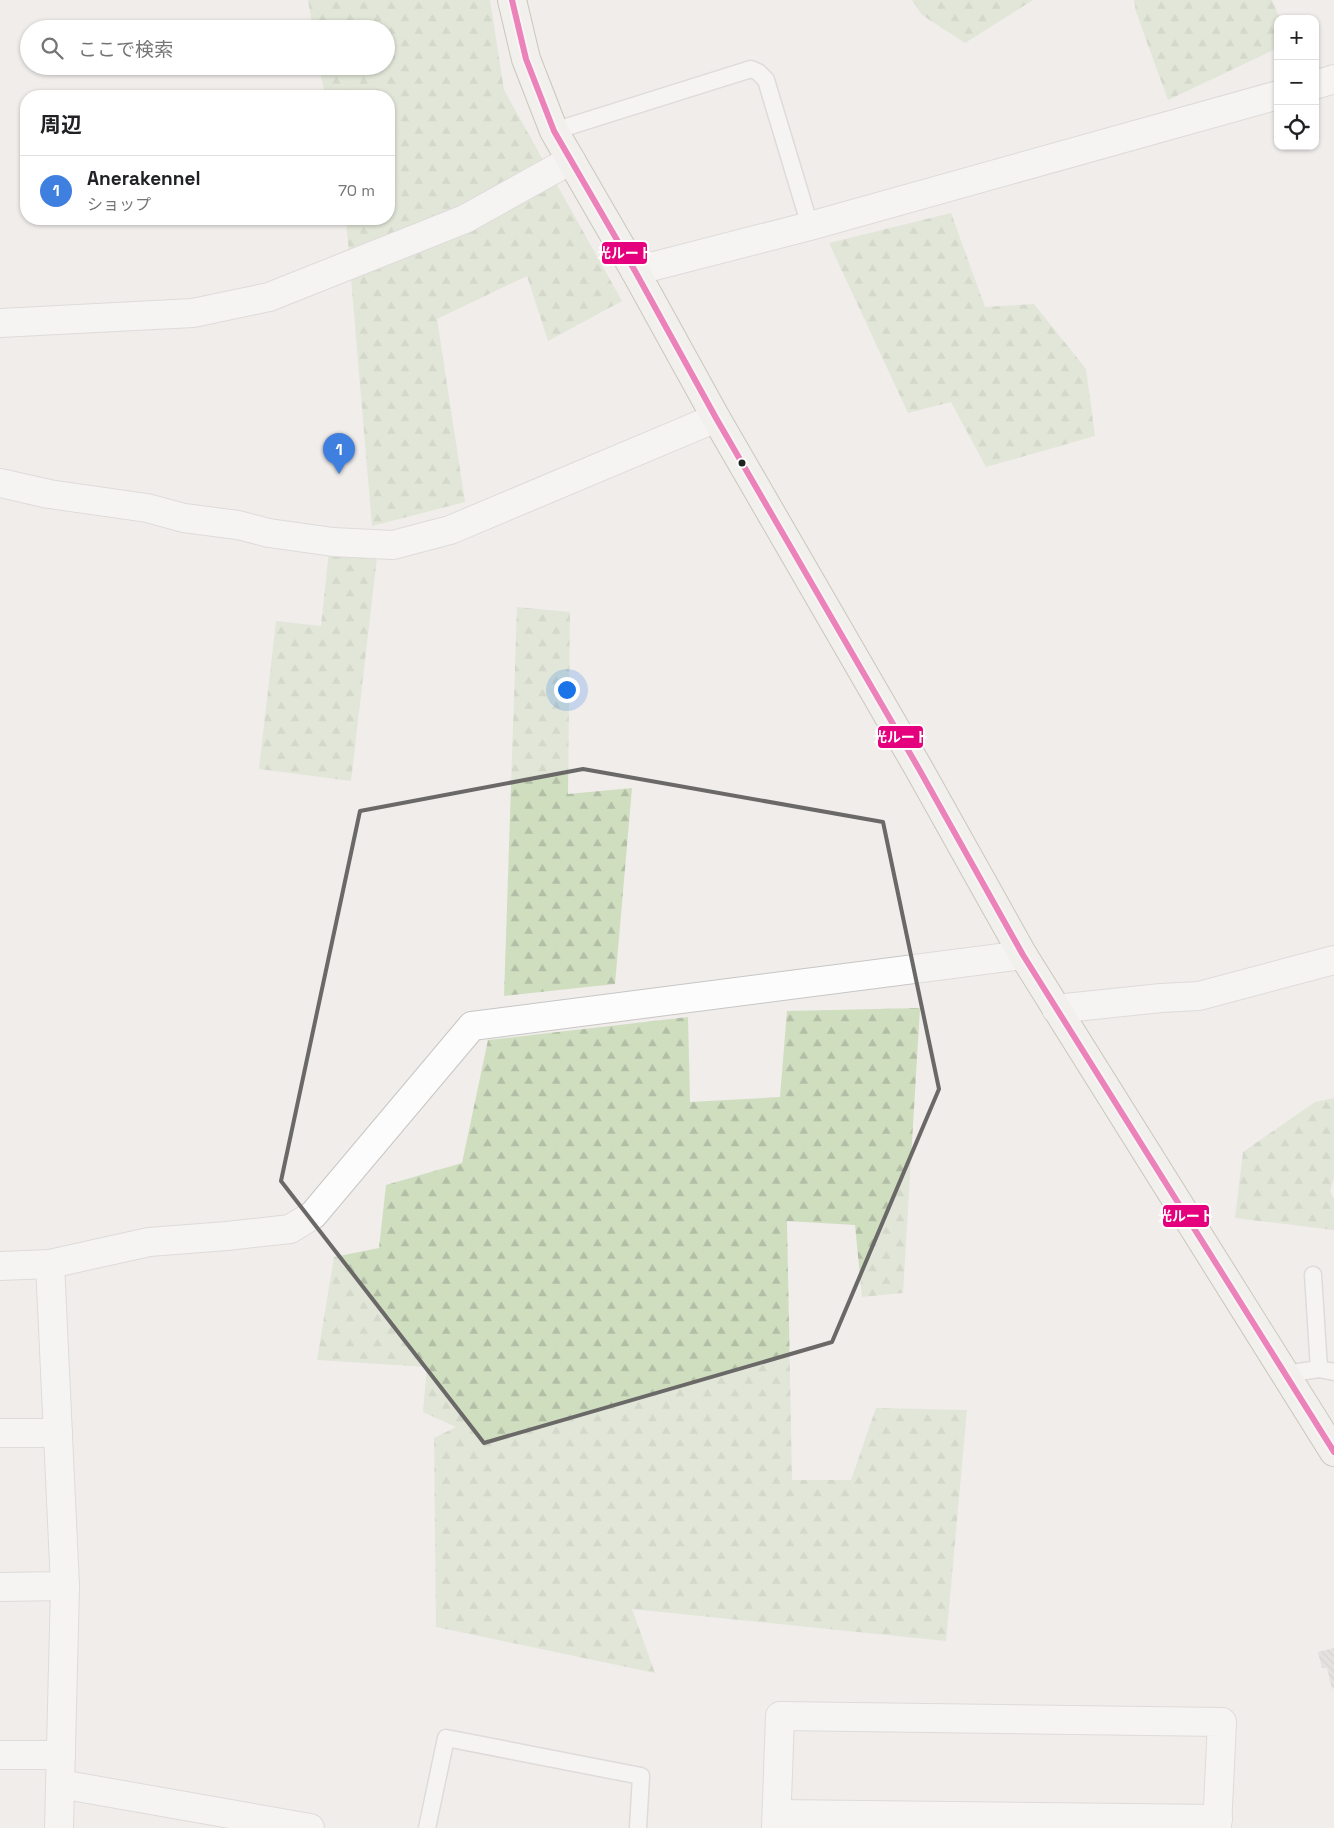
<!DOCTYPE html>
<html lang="ja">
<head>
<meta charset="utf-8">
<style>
  :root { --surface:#fff; --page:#f2f2f2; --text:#202124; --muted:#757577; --line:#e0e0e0; --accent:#b45309 }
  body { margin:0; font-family:"Space Grotesk","Noto Sans JP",sans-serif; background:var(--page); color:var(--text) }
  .controls { position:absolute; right:15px; top:15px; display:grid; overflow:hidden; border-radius:10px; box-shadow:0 1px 4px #0004 }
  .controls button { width:45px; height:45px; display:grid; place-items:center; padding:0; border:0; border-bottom:1px solid var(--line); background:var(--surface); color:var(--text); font:25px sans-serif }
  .you { position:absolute; left:566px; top:689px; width:18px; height:18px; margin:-12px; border:4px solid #fff; border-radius:50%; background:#1a73e8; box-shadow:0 0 0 8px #1a73e833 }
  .badge { display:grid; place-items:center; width:32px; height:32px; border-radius:50%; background:var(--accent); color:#fff; font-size:16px; font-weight:700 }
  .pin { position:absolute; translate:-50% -41px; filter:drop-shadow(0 1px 2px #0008) }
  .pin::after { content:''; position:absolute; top:26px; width:18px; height:15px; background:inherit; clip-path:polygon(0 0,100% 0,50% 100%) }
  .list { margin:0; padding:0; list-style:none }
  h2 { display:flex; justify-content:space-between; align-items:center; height:65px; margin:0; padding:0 20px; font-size:21px }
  h2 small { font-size:16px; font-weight:400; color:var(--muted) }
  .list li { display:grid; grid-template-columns:32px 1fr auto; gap:15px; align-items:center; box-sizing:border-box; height:70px; padding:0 20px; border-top:1px solid var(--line) }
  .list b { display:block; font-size:19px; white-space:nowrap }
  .list p { margin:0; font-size:16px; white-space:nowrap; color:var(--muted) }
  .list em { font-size:16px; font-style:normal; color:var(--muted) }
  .icon { flex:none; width:28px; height:28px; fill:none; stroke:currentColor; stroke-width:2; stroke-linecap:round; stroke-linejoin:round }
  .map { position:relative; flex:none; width:1334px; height:1828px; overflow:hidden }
  .search { position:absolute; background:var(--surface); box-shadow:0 1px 4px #0004; left:20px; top:20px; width:375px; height:55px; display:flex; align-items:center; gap:12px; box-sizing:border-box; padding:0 18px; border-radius:28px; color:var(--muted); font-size:19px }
  .panel { position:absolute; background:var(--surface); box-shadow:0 1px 4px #0004; left:20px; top:90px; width:375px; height:135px; border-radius:20px }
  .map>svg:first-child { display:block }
  .forest { fill:url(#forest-firs) }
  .building { fill:url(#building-back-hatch) }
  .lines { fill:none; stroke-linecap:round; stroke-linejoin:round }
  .lane-casing { stroke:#c7c6c5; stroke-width:19 }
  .street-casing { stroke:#c7c6c5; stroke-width:30 }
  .secondary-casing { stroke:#9b9981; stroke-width:30 }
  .lane { stroke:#fdfcfc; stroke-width:16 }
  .street { stroke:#fdfcfc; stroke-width:28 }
  .secondary { stroke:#f4f3ed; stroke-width:28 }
  .bus-1-casing { stroke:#fff; stroke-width:10 }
  .bus-1 { stroke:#e5007d; stroke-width:6 }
  .marked { fill:none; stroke:#6a6968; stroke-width:4; stroke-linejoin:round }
  .bus-dot { fill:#222; stroke:#fff; stroke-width:2 }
  .line-badge { stroke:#fff; stroke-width:2 }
  .badge-label { font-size:14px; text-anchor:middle; font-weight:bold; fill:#fff }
</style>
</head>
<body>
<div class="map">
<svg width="1334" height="1828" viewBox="0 0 1334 1828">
  <defs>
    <pattern id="forest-firs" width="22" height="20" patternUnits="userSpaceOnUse" patternTransform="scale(1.25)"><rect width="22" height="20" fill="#d0dec0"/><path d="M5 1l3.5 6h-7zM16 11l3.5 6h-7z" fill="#b2bea5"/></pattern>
    <pattern id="building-back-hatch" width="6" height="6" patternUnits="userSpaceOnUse" patternTransform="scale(1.25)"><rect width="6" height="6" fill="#d7d3d2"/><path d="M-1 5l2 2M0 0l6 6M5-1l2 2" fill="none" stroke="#b8b5b4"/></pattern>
  </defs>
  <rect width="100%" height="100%" fill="#f0edeb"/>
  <g class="forest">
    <polygon points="308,0 490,0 504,90 622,301 548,341 527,276 437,319 465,502 372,526 346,219 389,219 389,96 325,96 319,66 386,66 386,29 313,29"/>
    <polygon points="912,0 1033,0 965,43 922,15"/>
    <polygon points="1134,0 1272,0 1280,19 1278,19 1278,48 1168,100 1136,12"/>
    <polygon points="951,213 985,307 1034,304 1086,369 1095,436 986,467 951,402 908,413 829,243"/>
    <polygon points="329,551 377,557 351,781 259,769 276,621 321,626"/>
    <polygon points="517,607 570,612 568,794 632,788 615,984 504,996"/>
    <polygon points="920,1008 903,1293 862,1297 855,1225 787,1221 792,1480 851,1480 876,1408 967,1410 946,1641 632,1609 655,1673 436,1627 434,1438 456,1427 423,1412 427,1367 317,1360 334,1257 379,1248 386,1185 462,1163 488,1040 688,1017 690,1102 780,1097 787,1011"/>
    <polygon points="1334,1098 1334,1178 1330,1191 1334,1199 1334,1230 1235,1218 1243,1152 1315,1102"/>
  </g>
  <polygon class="building" points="1334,1648 1334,1688 1332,1689 1327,1668 1322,1668 1318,1652"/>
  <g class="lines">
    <g class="lane-casing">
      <g id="lane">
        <polyline points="554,131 751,69 758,72 766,80 810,226"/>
        <polyline points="1313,1275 1319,1369"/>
        <polyline points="1285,1374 1319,1369 1334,1372"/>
        <polyline points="427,1828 446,1738 641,1776 638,1828"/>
      </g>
    </g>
    <g class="street-casing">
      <g id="street">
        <polyline points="1315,85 1334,79"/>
        <polyline points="635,271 810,226 1278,95"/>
        <polyline points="0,323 193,313 269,297 465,219 571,160"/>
        <polyline points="0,483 49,494 147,508 184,518 238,525 269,533 333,542 393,545 450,530 716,418"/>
        <polyline points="1056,1009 1161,998 1199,996 1334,960"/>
        <polyline points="50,1264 65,1586 59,1828"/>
        <polyline points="0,1266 50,1264 149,1242 227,1236 290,1229 313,1215 472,1026 1023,955"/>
        <polyline points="0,1433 58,1433"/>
        <polyline points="0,1587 65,1586"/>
        <polyline points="0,1755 61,1755"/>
        <polyline points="60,1784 310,1828"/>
        <polyline points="777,1814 1218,1819"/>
        <polyline points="776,1828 780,1716 1222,1722 1217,1828"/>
      </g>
    </g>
    <g class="secondary-casing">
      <polyline id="secondary" points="512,0 526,59 554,131 635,271 716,418 919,769 1023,955 1334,1452"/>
    </g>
    <use href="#lane" class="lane"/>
    <use href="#street" class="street"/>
    <use href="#secondary" class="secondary"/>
    <g class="bus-1-casing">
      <polyline id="bus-1" points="512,0 526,59 554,131 635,271 716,418 919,769 1023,955 1334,1452"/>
    </g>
    <use href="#bus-1" class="bus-1"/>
  </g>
  <path d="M0 0H1334V1828H0ZM583,769L883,822L939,1089L832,1342L484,1443L281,1181L360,811Z" fill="#f0edeb" fill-opacity=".55" fill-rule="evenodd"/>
  <path class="marked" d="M583,769L883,822L939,1089L832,1342L484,1443L281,1181L360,811Z"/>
  <circle class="bus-dot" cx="742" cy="463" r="4.5"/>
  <g class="line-badge">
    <rect x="601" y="241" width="47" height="24" rx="5" fill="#e5007d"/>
    <rect x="877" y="725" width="47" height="24" rx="5" fill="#e5007d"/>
    <rect x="1162" y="1204" width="48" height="24" rx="5" fill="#e5007d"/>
  </g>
  <g class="badge-label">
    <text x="625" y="258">光ルート</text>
    <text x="901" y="742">光ルート</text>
    <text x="1186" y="1221">光ルート</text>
  </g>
</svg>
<div class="controls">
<button>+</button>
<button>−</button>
<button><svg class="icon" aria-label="locate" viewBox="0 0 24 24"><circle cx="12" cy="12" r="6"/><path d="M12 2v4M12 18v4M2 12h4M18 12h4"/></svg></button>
</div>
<div class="you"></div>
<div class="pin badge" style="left:339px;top:474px;background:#3f7fe0">1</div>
<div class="search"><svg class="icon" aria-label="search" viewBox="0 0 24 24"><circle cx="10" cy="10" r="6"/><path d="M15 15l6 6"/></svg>ここで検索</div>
<section class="panel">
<h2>周辺<small></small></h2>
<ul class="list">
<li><span class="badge" style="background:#3f7fe0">1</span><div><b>Anerakennel</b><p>ショップ</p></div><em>70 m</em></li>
</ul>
</section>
</div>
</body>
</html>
